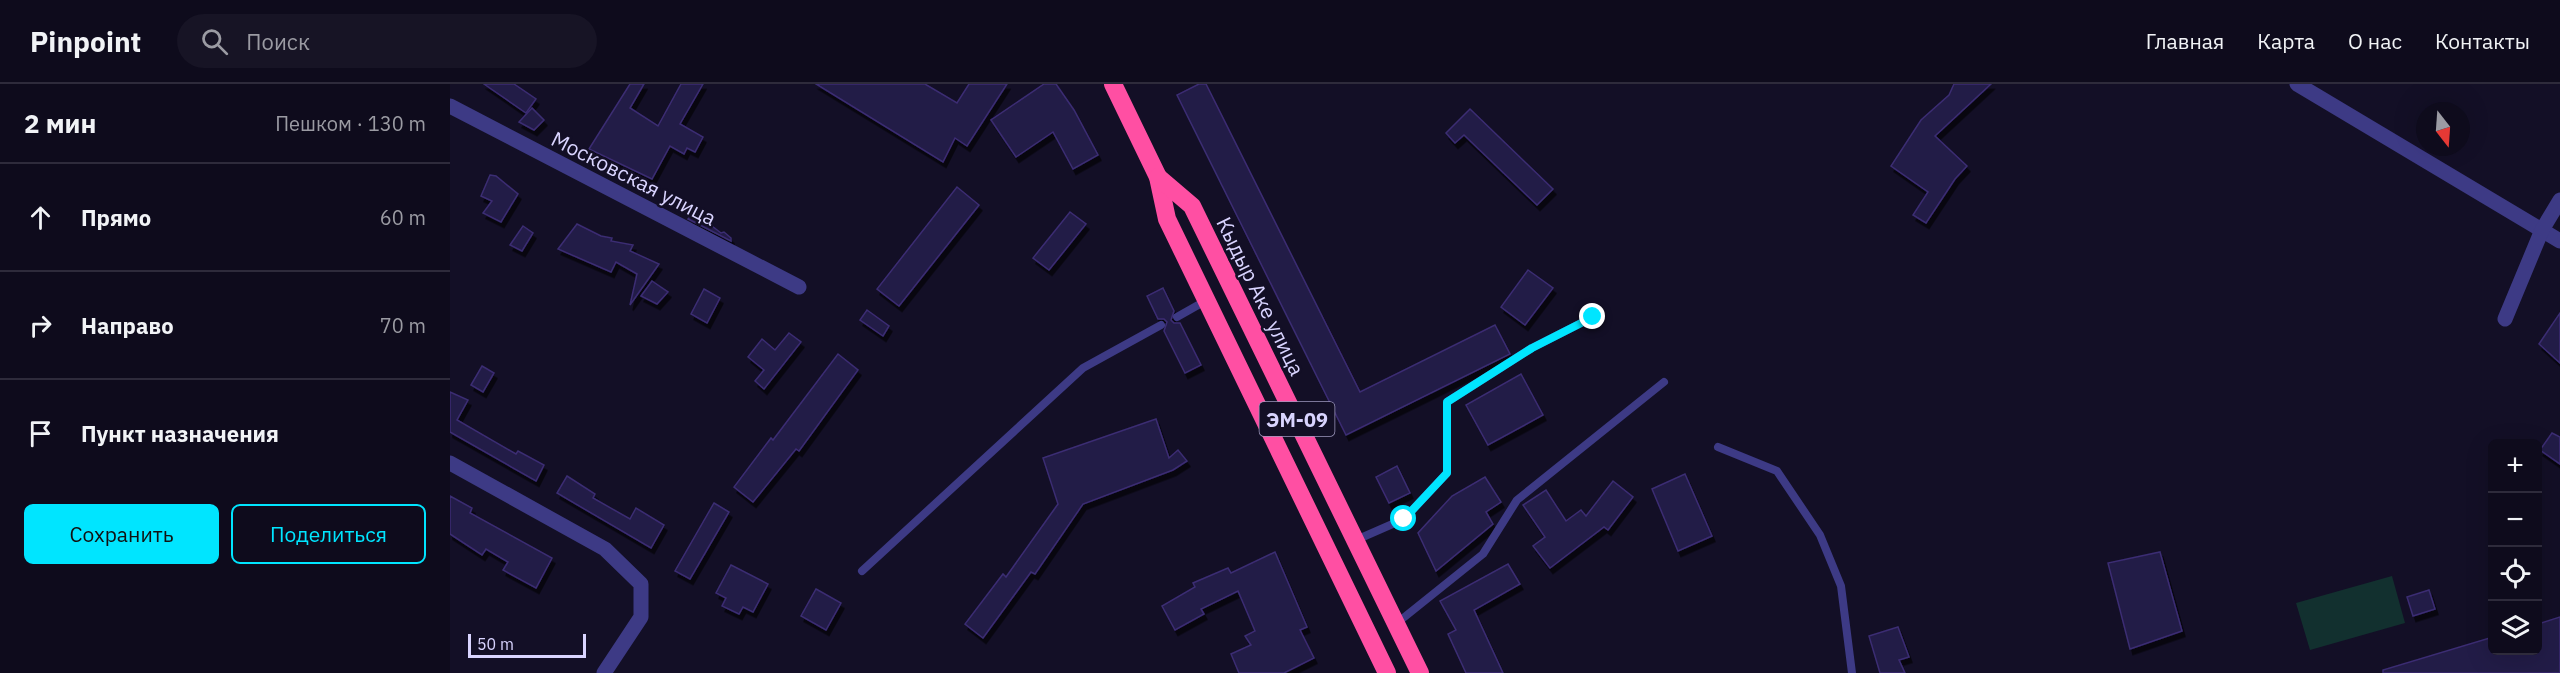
<!DOCTYPE html>
<html lang="ru">
<head>
<meta charset="utf-8">
<style>
  :root { --surface:#0e0b1c; --page:#171425; --text:#f1f3f6; --muted:#9b9ba3; --line:#2e2b3b; --accent:#00e5ff }
  body { margin:0; font-family:"IBM Plex Sans",sans-serif; background:var(--page); color:var(--text) }
  .controls { position:absolute; right:18px; bottom:18px; display:grid; overflow:hidden; border-radius:9px; box-shadow:0 6px 24px #0002 }
  .controls button { width:54px; height:54px; display:grid; place-items:center; padding:0; border:0; border-bottom:2px solid var(--line); background:var(--surface); color:var(--text); font:30px sans-serif }
  .compass { position:absolute; left:1966px; top:18px; width:54px; height:54px; border-radius:50%; background:var(--surface); box-shadow:0 6px 24px #0002; rotate:163deg }
  .scale { position:absolute; left:18px; bottom:15px; width:118px; box-sizing:border-box; padding-left:6px; border:3px solid #d9d4ff; border-top:0; font-size:16px; line-height:21px; white-space:nowrap; color:#d9d4ff; -webkit-text-stroke:4px #130f26; paint-order:stroke }
  .stop { position:absolute; width:18px; height:18px; margin:-14px; border:4px solid #00e5ff; border-radius:50%; background:#fff }
  .stop.end { background:#00e5ff; border-color:#fff; box-shadow:0 2px 6px #0008 }
  .list { margin:0; padding:0; list-style:none }
  h2 { display:flex; justify-content:space-between; align-items:center; height:78px; margin:0; padding:0 24px; font-size:26px }
  h2 small { font-size:20px; font-weight:400; color:var(--muted) }
  .list li { display:grid; grid-template-columns:39px 1fr auto; gap:18px; align-items:center; box-sizing:border-box; height:108px; padding:0 24px; border-top:2px solid var(--line) }
  .list b { display:block; font-size:22px; white-space:nowrap }
  .list em { font-size:20px; font-style:normal; color:var(--muted) }
  .actions { display:flex; gap:12px; padding:18px 24px }
  .actions a { flex:1; padding:14px 0; border:2px solid var(--accent); border-radius:9px; text-align:center; font-size:21px; color:var(--accent) }
  .actions .main { background:var(--accent); color:#111 }
  .icon { flex:none; width:33px; height:33px; fill:none; stroke:currentColor; stroke-width:2; stroke-linecap:round; stroke-linejoin:round }
  .map { position:relative; flex:none; width:2110px; height:589px; overflow:hidden }
  header { display:flex; align-items:center; gap:36px; box-sizing:border-box; height:84px; padding:0 30px; background:var(--surface); border-bottom:2px solid var(--line) }
  header strong { font-size:28px }
  nav { display:flex; gap:33px; margin-inline-start:auto; font-size:21px }
  .search { width:420px; height:54px; background:var(--page); display:flex; align-items:center; gap:15px; box-sizing:border-box; padding:0 21px; border-radius:33px; color:var(--muted); font-size:22px }
  main { display:flex }
  aside { flex:1; background:var(--surface) }
  .map>svg:first-child { display:block }
  .green { fill:#12302f }
  .building { fill:#241b47; stroke:#3b2d73; stroke-width:1.5; filter:url(#shadow) }
  .lines { fill:none; stroke-linecap:round; stroke-linejoin:round }
  .lane { stroke:#3d3a85; stroke-width:8 }
  .street { stroke:#3d3a85; stroke-width:15 }
  .highway { stroke:#ff4fa3; stroke-width:18 }
  .route { stroke:#00e5ff; stroke-width:8 }
  .labels { text-anchor:middle; dominant-baseline:central; stroke-width:5; stroke-linejoin:round; paint-order:stroke }
  .shield { fill:#130f26; stroke:#9e99be; stroke-width:1.5 }
  .shield-label { font-size:20px; font-weight:bold; fill:#d9d4ff }
  .street-label { font-size:21px; fill:#d9d4ff; stroke:#130f26 }
</style>
</head>
<body>
<header>
<strong>Pinpoint</strong>
<div class="search"><svg class="icon" aria-label="search" viewBox="0 0 24 24"><circle cx="10" cy="10" r="6"/><path d="M15 15l6 6"/></svg>Поиск</div>
<nav><a>Главная</a><a>Карта</a><a>О нас</a><a>Контакты</a></nav>
</header>
<main>
<aside>
<h2>2 мин<small>Пешком · 130 m</small></h2>
<ul class="list">
<li><svg class="icon" aria-label="ahead" viewBox="0 0 24 24"><path d="M12 20V5M6 11l6-6 6 6"/></svg><div><b>Прямо</b></div><em>60 m</em></li>
<li><svg class="icon" aria-label="right" viewBox="0 0 24 24"><path d="M7 20v-9h11M14 6l5 5-5 5"/></svg><div><b>Направо</b></div><em>70 m</em></li>
<li><svg class="icon" aria-label="arrive" viewBox="0 0 24 24"><path d="M6 21V4h12l-3 4 3 4H6"/></svg><div><b>Пункт назначения</b></div></li>
</ul>
<div class="actions"><a class="main">Сохранить</a><a>Поделиться</a></div>
</aside>
<div class="map">
<svg width="2110" height="589" viewBox="0 0 2110 589">
  <defs>
    <filter id="shadow"><feDropShadow dx="3" dy="5.5" stdDeviation="0" flood-color="#0009"/></filter>
  </defs>
  <rect width="100%" height="100%" fill="#130f26"/>
  <polygon class="green" points="1942,492 1955,539 1860,566 1846,519"/>
  <g class="building">
    <polygon points="34,0 64,0 86,15 76,29"/>
    <polygon points="180,0 194,0 180,24 208,42 231,0 253,0 230,40 253,53 245,68 237,64 234,70 220,62 202,95 139,65"/>
    <polygon points="366,0 475,0 507,19 519,0 557,0 517,62 505,54 493,78"/>
    <polygon points="594,0 606,0 624,26 648,71 623,85 603,48 566,73 541,36"/>
    <polygon points="749,0 756,0 910,308 1045,241 1060,270 896,351 727,11"/>
    <polygon points="1504,0 1541,0 1485,52 1517,82 1505,95 1476,139 1463,131 1478,108 1441,82 1471,36 1499,11"/>
    <polygon points="82,24 94,36 84,46 69,38"/>
    <polygon points="1020,25 1103,105 1087,121 1014,51 1005,59 996,49"/>
    <polygon points="40,91 46,92 68,110 51,138 33,129 42,117 31,112"/>
    <polygon points="507,103 529,121 449,222 427,205"/>
    <polygon points="244,128 271,149 274,148 281,154 281,157 238,135"/>
    <polygon points="620,128 636,140 599,186 583,174"/>
    <polygon points="127,140 151,152 162,154 161,157 183,161 180,167 209,180 180,221 187,190 166,178 161,188 108,165"/>
    <polygon points="73,142 83,149 72,167 60,161"/>
    <polygon points="1078,186 1103,204 1075,241 1051,223"/>
    <polygon points="202,197 218,208 207,220 191,212"/>
    <polygon points="713,204 724,227 721,236 724,239 730,239 751,281 735,289 714,247 717,238 714,235 708,235 697,212"/>
    <polygon points="254,205 270,214 257,239 241,230"/>
    <polygon points="417,226 439,242 433,252 410,236"/>
    <polygon points="2110,229 2110,279 2089,260"/>
    <polygon points="339,249 351,258 314,305 305,297 314,286 298,273 312,255 325,266"/>
    <polygon points="388,270 408,286 349,367 346,365 303,418 284,403 321,354 323,356"/>
    <polygon points="32,282 44,289 33,308 21,301"/>
    <polygon points="1071,290 1093,331 1038,361 1016,321"/>
    <polygon points="0,308 18,316 7,336 66,370 68,367 94,381 86,397 0,348"/>
    <polygon points="706,335 719,374 728,366 737,377 723,386 633,420 585,490 581,488 533,554 515,540 553,490 556,493 608,420 593,374"/>
    <polygon points="2102,349 2110,353 2110,380 2090,366"/>
    <polygon points="947,382 960,409 939,419 926,393"/>
    <polygon points="1235,390 1262,452 1228,467 1202,405"/>
    <polygon points="117,392 145,410 143,414 180,435 186,424 214,441 201,464 107,409"/>
    <polygon points="1035,393 1051,418 1036,428 1043,440 986,487 968,449 1002,412"/>
    <polygon points="1163,397 1183,413 1158,446 1154,443 1100,484 1083,462 1095,453 1073,421 1096,406 1116,437 1131,426 1136,432"/>
    <polygon points="0,412 22,424 20,429 102,474 86,504 53,486 58,478 36,465 32,471 0,450"/>
    <polygon points="264,419 279,428 240,495 225,487"/>
    <polygon points="825,468 857,543 850,546 864,574 834,589 789,589 781,570 801,561 795,552 805,547 788,507 751,525 754,530 725,546 712,522 745,503 743,499 778,484 781,489"/>
    <polygon points="1710,468 1732,547 1680,565 1658,479"/>
    <polygon points="1058,480 1070,500 1024,526 1053,589 1016,589 998,550 1006,546 990,517"/>
    <polygon points="281,481 318,500 303,528 293,523 289,530 272,522 276,514 266,509"/>
    <polygon points="366,505 391,519 376,546 351,532"/>
    <polygon points="1979,506 1985,525 1963,532 1957,513"/>
    <polygon points="2110,533 2110,589 1933,589 1933,586 2043,553 2043,567 2088,567 2088,540"/>
    <polygon points="1448,543 1459,573 1449,576 1455,589 1430,589 1419,552"/>
  </g>
  <g class="lines">
    <g class="lane">
      <polyline points="727,233 757,216"/>
      <polyline points="1268,363 1327,387 1370,451 1391,502 1402,589"/>
      <polyline points="906,456 954,435 997,389 997,318 1082,264 1143,233"/>
      <polyline points="412,487 633,284 711,241"/>
      <polyline points="947,539 1033,470 1067,416 1214,298"/>
    </g>
    <g class="street">
      <polyline points="1847,0 2110,157"/>
      <polyline points="0,22 349,203"/>
      <polyline points="2055,235 2092,146 2110,116"/>
      <polyline points="0,379 155,465 191,500 191,533 154,589"/>
    </g>
    <g class="highway">
      <polyline points="663,0 708,93 717,135 937,589"/>
      <polyline points="708,93 742,122 970,589"/>
    </g>
  </g>
  <g class="lines">
    <polyline class="route" points="954,435 997,389 997,318 1082,264 1143,233"/>
  </g>
  <g class="labels">
    <rect class="shield" x="809.5" y="318" width="75" height="34" rx="4.5"/>
    <g class="shield-label">
      <text x="847" y="335">ЭМ-09</text>
    </g>
    <g class="street-label">
      <text transform="translate(184 94) rotate(27)">Московская улица</text>
      <text transform="translate(811 212) rotate(64)">Кыдыр Аке улица</text>
    </g>
  </g>
</svg>
<div class="controls">
<button>+</button>
<button>−</button>
<button><svg class="icon" aria-label="locate" viewBox="0 0 24 24"><circle cx="12" cy="12" r="6"/><path d="M12 2v4M12 18v4M2 12h4M18 12h4"/></svg></button>
<button><svg class="icon" aria-label="layers" viewBox="0 0 24 24"><path d="M12 4l9 5-9 5-9-5zM3 14l9 5 9-5"/></svg></button>
</div>
<svg class="compass" viewBox="-18 -18 36 36"><path d="M0-13l5 13h-10z" fill="#e53935"/><path d="M0 13l5-13h-10z" fill="#9b9ba3"/></svg>
<div class="scale">50 m</div>
<div class="stop" style="left:954px;top:435px"></div>
<div class="stop end" style="left:1143px;top:233px"></div>
</div>
</main>
</body>
</html>
